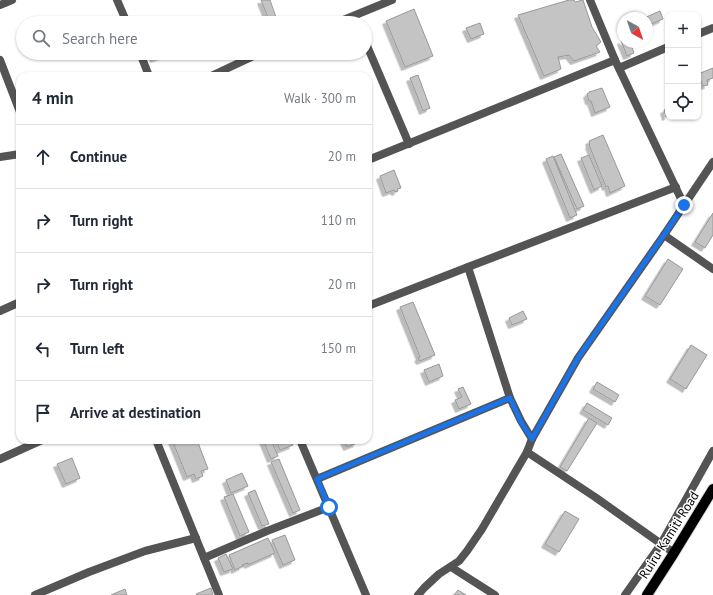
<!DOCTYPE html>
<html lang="en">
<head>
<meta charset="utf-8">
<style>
  :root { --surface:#fff; --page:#f2f2f3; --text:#1f2937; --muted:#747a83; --line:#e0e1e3 }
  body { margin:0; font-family:"PT Sans",sans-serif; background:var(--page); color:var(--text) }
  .controls { position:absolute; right:12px; top:12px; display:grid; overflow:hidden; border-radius:8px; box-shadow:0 1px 3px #0004 }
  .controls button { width:36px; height:36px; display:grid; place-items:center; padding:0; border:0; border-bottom:1px solid var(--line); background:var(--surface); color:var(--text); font:20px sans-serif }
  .compass { position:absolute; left:617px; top:12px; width:36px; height:36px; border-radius:50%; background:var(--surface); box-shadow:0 1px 3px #0004; rotate:140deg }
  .stop { position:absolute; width:12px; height:12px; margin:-9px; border:3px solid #1a73e8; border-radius:50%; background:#fff }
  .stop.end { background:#1a73e8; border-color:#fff; box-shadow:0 1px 4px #0008 }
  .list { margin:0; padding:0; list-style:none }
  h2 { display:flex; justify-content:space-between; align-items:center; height:52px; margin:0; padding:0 16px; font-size:17px }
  h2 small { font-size:13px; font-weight:400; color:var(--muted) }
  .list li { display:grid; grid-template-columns:26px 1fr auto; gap:12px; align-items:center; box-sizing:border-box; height:64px; padding:0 16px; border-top:1px solid var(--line) }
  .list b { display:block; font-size:15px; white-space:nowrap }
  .list em { font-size:13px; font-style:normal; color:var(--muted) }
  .icon { flex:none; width:22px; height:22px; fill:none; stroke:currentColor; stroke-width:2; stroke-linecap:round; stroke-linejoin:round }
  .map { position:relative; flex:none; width:713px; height:595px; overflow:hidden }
  .search { position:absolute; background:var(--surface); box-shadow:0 1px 3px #0004; left:16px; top:16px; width:356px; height:44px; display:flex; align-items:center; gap:10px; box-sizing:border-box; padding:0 14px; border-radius:22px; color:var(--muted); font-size:15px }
  .panel { position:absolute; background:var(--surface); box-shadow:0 1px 3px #0004; left:16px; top:72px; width:356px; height:372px; border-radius:12px }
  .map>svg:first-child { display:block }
  .building { fill:#c4c4c4; stroke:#989898; filter:url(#shadow) }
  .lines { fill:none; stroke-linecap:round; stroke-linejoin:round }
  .primary-casing { stroke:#dbdbdb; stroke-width:12 }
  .service { stroke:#545454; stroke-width:8 }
  .minor { stroke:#545454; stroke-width:8 }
  .primary { stroke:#000; stroke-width:10 }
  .route { stroke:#1a73e8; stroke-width:5 }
  .labels { text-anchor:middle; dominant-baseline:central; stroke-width:3; stroke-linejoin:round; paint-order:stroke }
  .street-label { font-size:13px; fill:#000; stroke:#fff }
</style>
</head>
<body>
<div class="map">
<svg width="713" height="595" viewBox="0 0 713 595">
  <defs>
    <filter id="shadow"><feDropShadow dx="-3.5" dy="3.5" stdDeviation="0" flood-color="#0004"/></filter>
  </defs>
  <rect width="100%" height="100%" fill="#fff"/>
  <g class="building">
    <polygon points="261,0 270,0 278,23 270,23"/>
    <polygon points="569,0 574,0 575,2 583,0 592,27 601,42 596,46 600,52 574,61 569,55 558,57 561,69 544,76 518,15"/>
    <polygon points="414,9 433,56 405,67 386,21"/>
    <polygon points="660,11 663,19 647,26 647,18 644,18"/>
    <polygon points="158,18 160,23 144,23"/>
    <polygon points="480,23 484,34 471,39 466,28"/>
    <polygon points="623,40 623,42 630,42 634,53 627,56 621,41"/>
    <polygon points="152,53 171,53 154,59"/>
    <polygon points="713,68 713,78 707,80 708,85 703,86 698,74"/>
    <polygon points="418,75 430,108 423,111 410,78"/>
    <polygon points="602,88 610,107 595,113 591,101 589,101 587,94 589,93 589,92"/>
    <polygon points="668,108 668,116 666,117 664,110"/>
    <polygon points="603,135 625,186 610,193 608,186 606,187 589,145 590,144 589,141"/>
    <polygon points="561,154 584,206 577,209 554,157"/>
    <polygon points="589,155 602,186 594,190 581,158"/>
    <polygon points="553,156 577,215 570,218 546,159"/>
    <polygon points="394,170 401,188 397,189 398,191 395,192 394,190 386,193 380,176"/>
    <polygon points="713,213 713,235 705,248 695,242"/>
    <polygon points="668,259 683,269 660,305 645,296"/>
    <polygon points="413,302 435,355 420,361 418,358 420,357 400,307"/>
    <polygon points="523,311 527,319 512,325 509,318"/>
    <polygon points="691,345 707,355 686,389 670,379"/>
    <polygon points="439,364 443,376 429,382 424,370"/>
    <polygon points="597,382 619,395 615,402 593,389"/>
    <polygon points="463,387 471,404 459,409 455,400 462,397 458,389"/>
    <polygon points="587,403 612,418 608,425 583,410"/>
    <polygon points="589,418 597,423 567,471 560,467"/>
    <polygon points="172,440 197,440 208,469 201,471 203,476 196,479 194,474 187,477"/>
    <polygon points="263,440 271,440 278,456 271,459"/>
    <polygon points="276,440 291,440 293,445 280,450"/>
    <polygon points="344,440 355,440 357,443 347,447"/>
    <polygon points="72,458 80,478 66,484 57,464"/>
    <polygon points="279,459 300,510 293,513 271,462"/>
    <polygon points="242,473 248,486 231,493 226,480"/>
    <polygon points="255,490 269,524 262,526 248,493"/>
    <polygon points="233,494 249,532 240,536 224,497"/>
    <polygon points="565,511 579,519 559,552 545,544"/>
    <polygon points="285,535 295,560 283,565 272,540"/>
    <polygon points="268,538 275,553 248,565 248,563 242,565 243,566 235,570 229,555"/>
    <polygon points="226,554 233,569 224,572 218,558"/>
    <polygon points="211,588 213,595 197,595 196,594"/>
    <polygon points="125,589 127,595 111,595"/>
    <polygon points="458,590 466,595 454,595"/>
  </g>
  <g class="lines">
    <g class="primary-casing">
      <polyline id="primary" points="647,595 674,553 713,489"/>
    </g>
    <polyline class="service" points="625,595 661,544 713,451"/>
    <g class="minor">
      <polyline points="117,0 127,23"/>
      <polyline points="590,0 615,60 684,205"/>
      <polyline points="0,5 12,0"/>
      <polyline points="336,23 392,0"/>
      <polyline points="698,34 713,28"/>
      <polyline points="365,41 409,144"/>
      <polyline points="140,53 149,76"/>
      <polyline points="0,60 20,112"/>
      <polyline points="619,68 668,47"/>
      <polyline points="211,76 260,53"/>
      <polyline points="0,157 20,154"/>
      <polyline points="368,160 615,60"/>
      <polyline points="664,235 713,269"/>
      <polyline points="368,306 468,267"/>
      <polyline points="0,311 20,302"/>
      <polyline points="532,439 521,421 510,398 468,267 676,187"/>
      <polyline points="156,440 219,595"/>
      <polyline points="300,440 366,595"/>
      <polyline points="527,452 595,497 674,553"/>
      <polyline points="0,459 42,440"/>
      <polyline points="317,479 510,398"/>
      <polyline points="204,558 267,531 329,507"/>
      <polyline points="451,567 495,595"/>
      <polyline points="35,595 89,572 145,551 196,538"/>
      <polyline points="418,595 424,588 439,574 459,561 467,551 482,529 527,452 532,439 578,358 664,235 713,162"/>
    </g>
    <use href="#primary" class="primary"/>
  </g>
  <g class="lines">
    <polyline class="route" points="329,507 317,479 510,398 521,422 532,439 578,358 664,235 684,205"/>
  </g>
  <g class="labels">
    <g class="street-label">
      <text transform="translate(669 535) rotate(-58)">Ruiru Kamiti Road</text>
    </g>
  </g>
</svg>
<div class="controls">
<button>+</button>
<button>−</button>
<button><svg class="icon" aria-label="locate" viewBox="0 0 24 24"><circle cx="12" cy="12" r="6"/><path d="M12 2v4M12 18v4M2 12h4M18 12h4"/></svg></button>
</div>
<svg class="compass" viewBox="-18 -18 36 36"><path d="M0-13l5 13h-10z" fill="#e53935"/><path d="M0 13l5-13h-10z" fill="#747a83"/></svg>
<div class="stop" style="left:329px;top:507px"></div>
<div class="stop end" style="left:684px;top:205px"></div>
<div class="search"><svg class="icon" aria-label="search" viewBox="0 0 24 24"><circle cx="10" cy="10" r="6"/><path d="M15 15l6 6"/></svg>Search here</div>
<section class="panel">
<h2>4 min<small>Walk · 300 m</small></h2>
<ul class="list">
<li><svg class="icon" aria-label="ahead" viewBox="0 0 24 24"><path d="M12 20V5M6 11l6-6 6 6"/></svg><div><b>Continue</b></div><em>20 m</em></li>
<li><svg class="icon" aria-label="right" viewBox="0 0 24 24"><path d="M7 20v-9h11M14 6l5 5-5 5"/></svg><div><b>Turn right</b></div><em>110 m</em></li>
<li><svg class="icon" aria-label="right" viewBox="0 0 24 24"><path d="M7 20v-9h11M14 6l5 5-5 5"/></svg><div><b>Turn right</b></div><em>20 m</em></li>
<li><svg class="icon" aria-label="left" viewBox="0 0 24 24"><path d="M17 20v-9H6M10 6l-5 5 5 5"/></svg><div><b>Turn left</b></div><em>150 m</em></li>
<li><svg class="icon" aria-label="arrive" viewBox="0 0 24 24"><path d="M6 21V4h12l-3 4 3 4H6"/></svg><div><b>Arrive at destination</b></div></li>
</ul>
</section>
</div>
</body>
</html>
